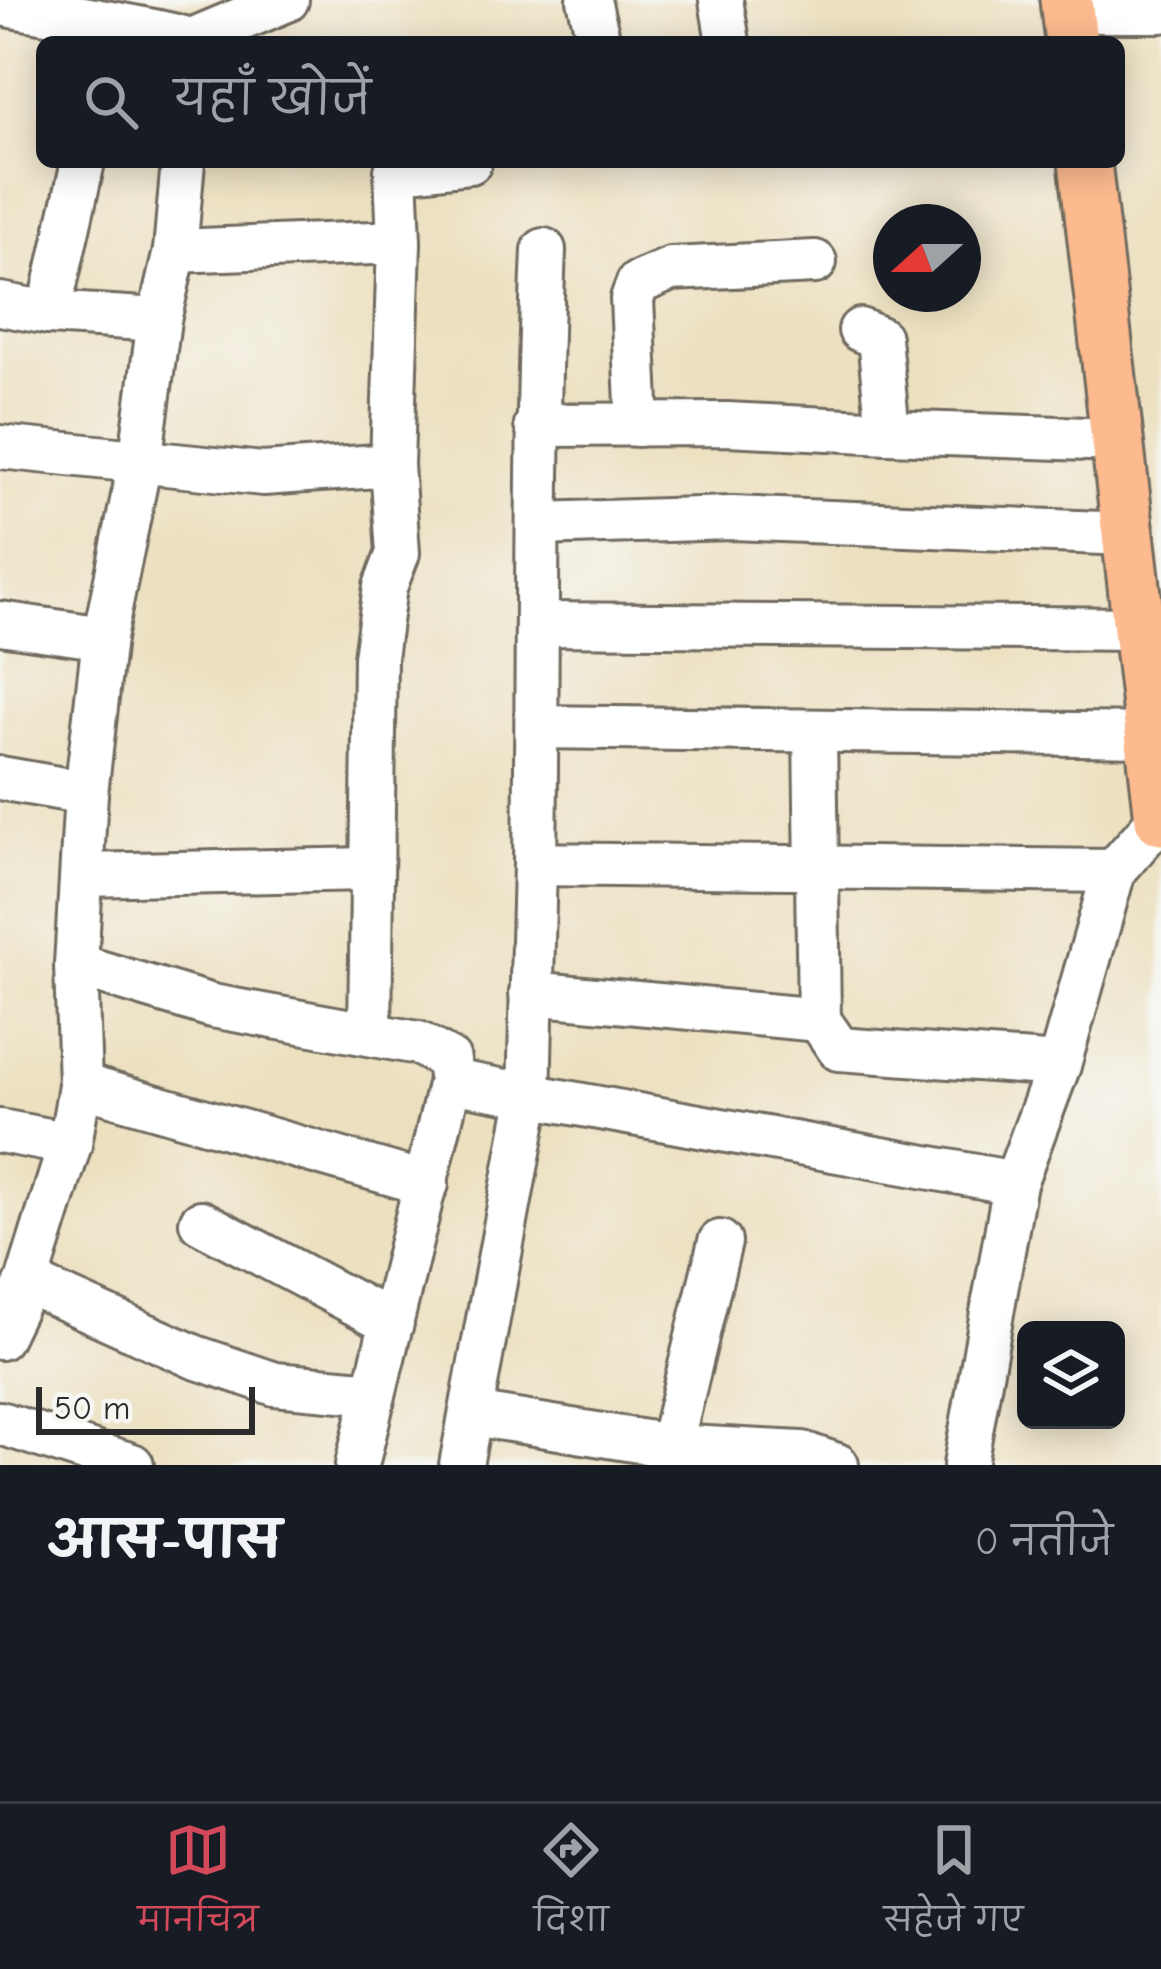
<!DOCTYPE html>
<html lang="hi">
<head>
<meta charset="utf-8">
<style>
  :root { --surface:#171b24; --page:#20242c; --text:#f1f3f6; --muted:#9ea1a6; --line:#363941; --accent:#d1495b }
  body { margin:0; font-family:"Comic Neue","Playpen Sans Deva",sans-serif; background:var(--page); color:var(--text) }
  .controls { position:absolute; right:36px; bottom:36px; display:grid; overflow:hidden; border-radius:18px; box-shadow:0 6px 30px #0003 }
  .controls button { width:108px; height:108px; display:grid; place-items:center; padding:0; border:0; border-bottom:3px solid var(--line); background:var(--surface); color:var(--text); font:60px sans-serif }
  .compass { position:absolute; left:873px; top:204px; width:108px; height:108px; border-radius:50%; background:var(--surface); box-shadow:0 6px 30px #0003; rotate:249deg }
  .scale { position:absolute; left:36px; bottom:30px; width:219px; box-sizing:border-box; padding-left:12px; border:6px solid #2b2b2b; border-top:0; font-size:33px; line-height:42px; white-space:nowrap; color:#2b2b2b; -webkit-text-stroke:9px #f6f6f2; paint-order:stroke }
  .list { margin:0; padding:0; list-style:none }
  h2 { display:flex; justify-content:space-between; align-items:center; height:156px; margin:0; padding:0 48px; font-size:51px }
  h2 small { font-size:39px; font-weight:400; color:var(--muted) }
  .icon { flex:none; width:66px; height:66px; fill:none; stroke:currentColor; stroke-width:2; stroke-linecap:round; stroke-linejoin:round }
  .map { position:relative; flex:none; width:1161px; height:1465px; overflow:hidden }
  .search { position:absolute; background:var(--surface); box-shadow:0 6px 30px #0003; left:36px; right:36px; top:36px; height:132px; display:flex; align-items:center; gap:30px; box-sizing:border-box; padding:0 42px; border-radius:18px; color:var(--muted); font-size:45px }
  .sheet { height:336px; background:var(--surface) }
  nav { display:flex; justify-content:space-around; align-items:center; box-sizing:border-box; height:168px; border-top:3px solid var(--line); background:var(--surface); font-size:33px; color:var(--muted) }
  nav a { display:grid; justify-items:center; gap:6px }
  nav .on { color:var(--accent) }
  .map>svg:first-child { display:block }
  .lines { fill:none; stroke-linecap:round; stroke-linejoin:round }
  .minor-casing { stroke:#6f6a5f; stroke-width:48 }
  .major-casing { stroke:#6f6a5f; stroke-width:57 }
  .minor { stroke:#fff; stroke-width:42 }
  .major { stroke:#fcba8e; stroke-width:51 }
</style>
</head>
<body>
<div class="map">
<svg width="1161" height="1465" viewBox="0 0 1161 1465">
  <rect width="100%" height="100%" fill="#f6f6f2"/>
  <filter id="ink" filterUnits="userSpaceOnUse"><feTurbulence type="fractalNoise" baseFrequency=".00833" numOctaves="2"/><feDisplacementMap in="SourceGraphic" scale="24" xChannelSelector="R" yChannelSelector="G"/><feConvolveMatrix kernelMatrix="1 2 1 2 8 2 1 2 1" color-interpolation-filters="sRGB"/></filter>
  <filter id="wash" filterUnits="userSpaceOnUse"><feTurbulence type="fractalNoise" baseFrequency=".004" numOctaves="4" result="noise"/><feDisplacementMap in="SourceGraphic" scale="48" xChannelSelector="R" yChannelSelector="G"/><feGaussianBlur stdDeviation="2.7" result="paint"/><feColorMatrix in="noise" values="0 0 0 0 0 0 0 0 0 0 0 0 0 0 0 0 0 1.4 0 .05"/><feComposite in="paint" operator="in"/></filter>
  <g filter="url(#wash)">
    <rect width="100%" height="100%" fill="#ece0c0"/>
  </g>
  <g filter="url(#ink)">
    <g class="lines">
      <g class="minor-casing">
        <g id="minor">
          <polyline points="589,0 599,42"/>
          <polyline points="721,0 728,42"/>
          <path d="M0,4C31,10 183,33 194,42"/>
          <polyline points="1067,11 1161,11"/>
          <polyline points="194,39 287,0"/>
          <path d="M544,250C535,454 538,659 535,864L1114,871"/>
          <polyline points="175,251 399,242"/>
          <polyline points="0,304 49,313 159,320"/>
          <polyline points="49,313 83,162"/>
          <polyline points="860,330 879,338 888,432 1117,440"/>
          <polyline points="536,425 727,424 888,432"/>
          <polyline points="638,425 632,299 638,283 671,269 815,262"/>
          <polyline points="0,447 263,474 392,465"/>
          <polyline points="539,524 732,518 1128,534"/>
          <polyline points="0,623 104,638"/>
          <polyline points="541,624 1139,629"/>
          <polyline points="537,727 1151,735"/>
          <polyline points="815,731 819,1020 839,1049 1059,1065"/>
          <polyline points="0,778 86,793"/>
          <polyline points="84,875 369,869"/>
          <polyline points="76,965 212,1006 418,1043 449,1060 450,1081 1015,1183"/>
          <polyline points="531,993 819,1020"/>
          <polyline points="370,1034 375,657 385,587 398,553 392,465 399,242 396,171 470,162"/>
          <polyline points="80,1085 427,1184"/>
          <polyline points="0,1131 70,1144"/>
          <polyline points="201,1222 392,1323"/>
          <polyline points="27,1282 195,1357 275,1384 374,1393"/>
          <polyline points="0,1338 27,1282 70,1144 80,1085 76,965 86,793 104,638 140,462 159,320 175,251 183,162"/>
          <polyline points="473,1414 670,1446 802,1453 837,1465"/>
          <polyline points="0,1423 132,1465"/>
          <polyline points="357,1465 450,1081"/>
          <polyline points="461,1465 529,1098 535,864"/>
          <polyline points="666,1465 720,1242"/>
          <polyline points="965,1465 1015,1183 1059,1065 1114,871 1161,817"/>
        </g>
      </g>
      <g class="major-casing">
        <g id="major">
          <polyline points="1066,0 1071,42"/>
          <polyline points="1085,162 1161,819"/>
        </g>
      </g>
      <use href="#minor" class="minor"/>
      <use href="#major" class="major"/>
    </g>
  </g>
</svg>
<div class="controls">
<button><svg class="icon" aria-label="layers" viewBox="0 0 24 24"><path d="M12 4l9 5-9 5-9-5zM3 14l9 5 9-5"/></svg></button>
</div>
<svg class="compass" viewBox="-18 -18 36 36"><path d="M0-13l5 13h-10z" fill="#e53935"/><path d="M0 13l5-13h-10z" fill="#9ea1a6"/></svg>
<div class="scale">50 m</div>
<div class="search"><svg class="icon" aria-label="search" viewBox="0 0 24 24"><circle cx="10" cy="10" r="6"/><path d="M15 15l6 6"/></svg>यहाँ खोजें</div>
</div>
<section class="sheet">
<h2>आस-पास<small>0 नतीजे</small></h2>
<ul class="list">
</ul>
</section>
<nav>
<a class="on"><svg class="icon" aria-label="map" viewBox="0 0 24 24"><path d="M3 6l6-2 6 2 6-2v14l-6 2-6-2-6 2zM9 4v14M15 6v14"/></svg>मानचित्र</a>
<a><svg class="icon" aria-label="directions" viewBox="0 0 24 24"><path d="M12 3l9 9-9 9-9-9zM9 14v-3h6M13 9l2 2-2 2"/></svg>दिशा</a>
<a><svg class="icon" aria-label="saved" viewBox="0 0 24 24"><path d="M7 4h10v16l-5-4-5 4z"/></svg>सहेजे गए</a>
</nav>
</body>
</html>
